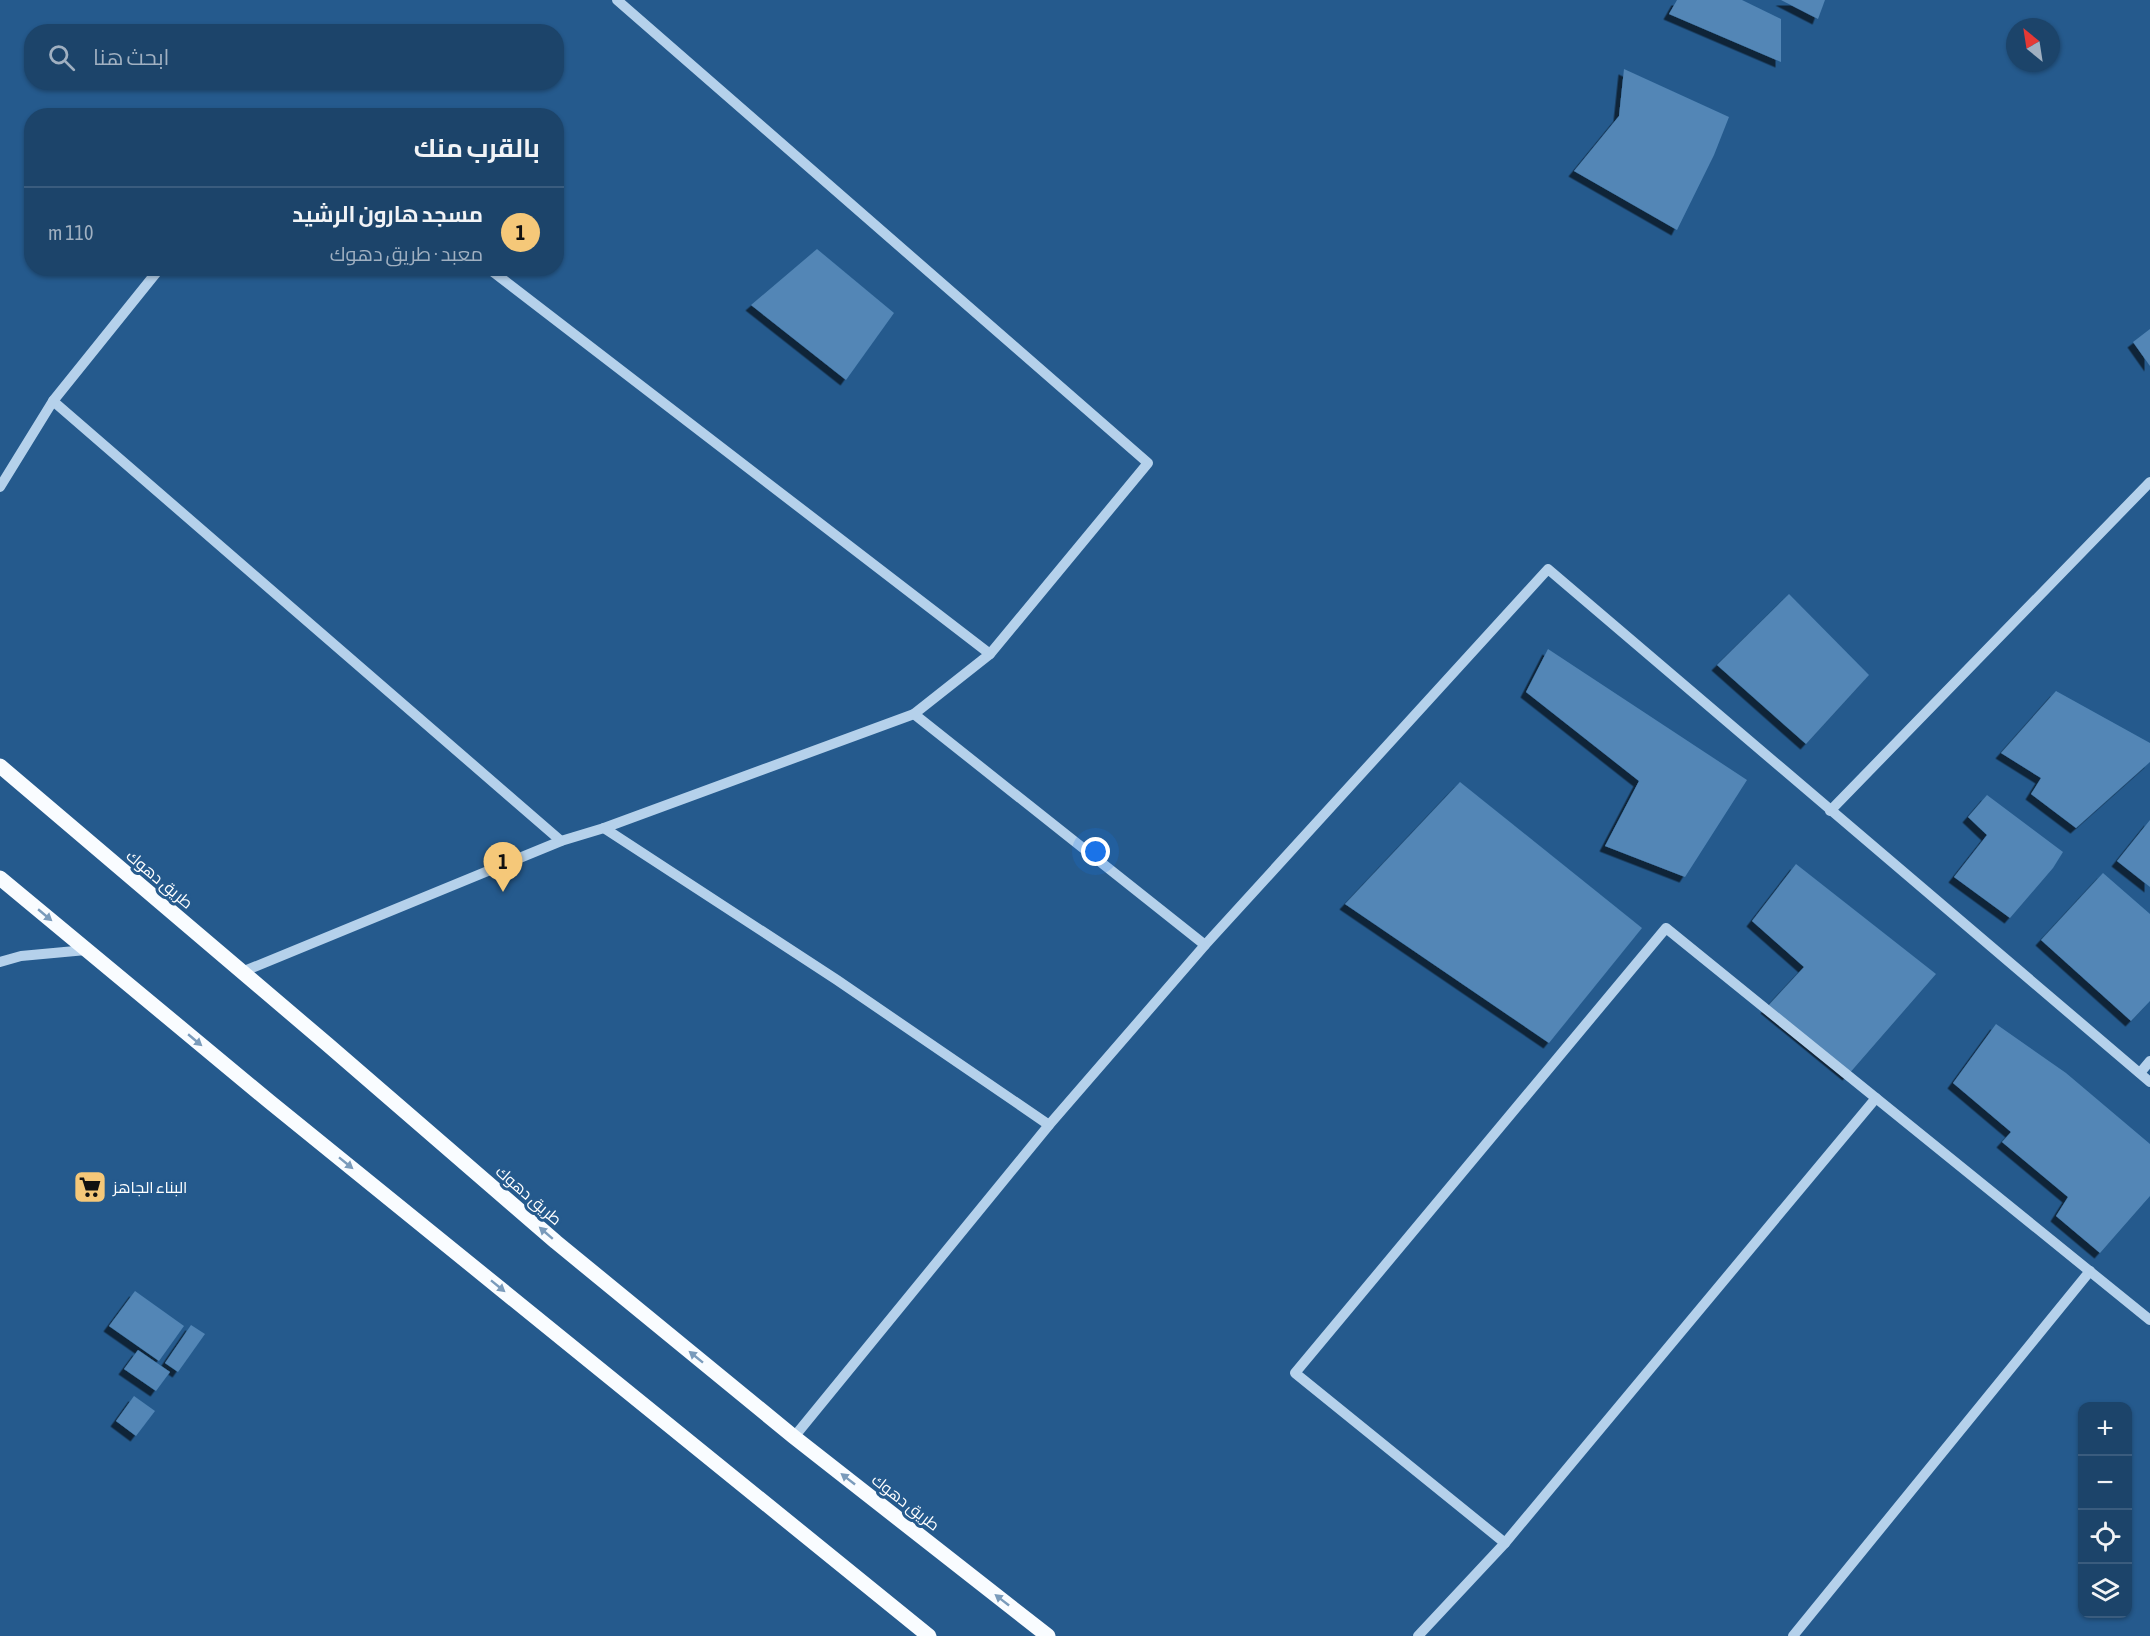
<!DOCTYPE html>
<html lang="ar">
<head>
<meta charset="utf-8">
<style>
  :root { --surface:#1c446a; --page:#254b70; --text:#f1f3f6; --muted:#a0b0c1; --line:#3a5c7e; --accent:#f5c879 }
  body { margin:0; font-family:"Asap Condensed",Cairo,sans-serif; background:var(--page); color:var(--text); direction:rtl }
  .controls { position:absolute; right:18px; bottom:18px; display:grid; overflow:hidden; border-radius:12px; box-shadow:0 2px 4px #0004 }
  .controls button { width:54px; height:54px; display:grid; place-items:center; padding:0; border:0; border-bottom:2px solid var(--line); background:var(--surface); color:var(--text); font:30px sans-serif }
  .compass { position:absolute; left:2006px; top:18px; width:54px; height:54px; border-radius:50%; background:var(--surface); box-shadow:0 2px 4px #0004; rotate:330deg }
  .you { position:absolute; left:1096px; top:852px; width:21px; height:21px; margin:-15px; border:4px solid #fff; border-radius:50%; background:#1a73e8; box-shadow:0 0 0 9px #1a73e833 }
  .badge { display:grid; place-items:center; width:39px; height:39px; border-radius:50%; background:var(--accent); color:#111; font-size:20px; font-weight:700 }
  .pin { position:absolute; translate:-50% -50px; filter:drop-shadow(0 2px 3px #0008) }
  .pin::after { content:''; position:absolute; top:32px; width:21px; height:18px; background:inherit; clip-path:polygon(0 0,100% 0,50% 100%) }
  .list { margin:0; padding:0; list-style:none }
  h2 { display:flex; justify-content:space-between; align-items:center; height:78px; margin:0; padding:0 24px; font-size:26px }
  h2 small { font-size:20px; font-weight:400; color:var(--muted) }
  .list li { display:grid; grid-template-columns:39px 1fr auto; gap:18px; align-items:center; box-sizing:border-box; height:90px; padding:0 24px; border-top:2px solid var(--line) }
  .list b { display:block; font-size:22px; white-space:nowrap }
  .list p { margin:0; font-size:20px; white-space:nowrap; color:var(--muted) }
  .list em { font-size:20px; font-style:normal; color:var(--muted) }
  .icon { flex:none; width:33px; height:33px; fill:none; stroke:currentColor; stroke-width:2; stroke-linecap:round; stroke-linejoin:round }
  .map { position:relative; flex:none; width:2150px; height:1636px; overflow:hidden; direction:ltr }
  .search { position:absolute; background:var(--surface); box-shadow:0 2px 4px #0004; left:24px; top:24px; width:540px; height:66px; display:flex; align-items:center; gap:15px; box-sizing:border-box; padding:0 21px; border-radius:24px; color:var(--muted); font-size:22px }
  .panel { position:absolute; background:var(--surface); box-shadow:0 2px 4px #0004; left:24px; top:108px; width:540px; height:168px; border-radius:24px; direction:rtl }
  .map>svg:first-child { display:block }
  .building { fill:#5286b6; filter:url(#shadow) }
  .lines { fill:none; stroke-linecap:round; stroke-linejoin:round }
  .minor { stroke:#b5d1eb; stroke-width:10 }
  .major { stroke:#f9fcff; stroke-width:15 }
  .oneway { fill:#7a9bbb }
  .labels { text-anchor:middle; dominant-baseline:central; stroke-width:6; stroke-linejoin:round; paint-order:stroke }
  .street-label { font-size:16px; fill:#fff; stroke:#255a8d }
  .poi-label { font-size:16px; fill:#fff; stroke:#255a8d; text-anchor:start }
</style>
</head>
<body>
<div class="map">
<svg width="2150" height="1636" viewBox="0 0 2150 1636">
  <defs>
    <filter id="shadow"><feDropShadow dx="-5.5" dy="5.5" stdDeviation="0" flood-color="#0009"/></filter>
  </defs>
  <rect width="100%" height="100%" fill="#255a8d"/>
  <g class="building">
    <polygon points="1677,0 1742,0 1781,19 1781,62 1669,14"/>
    <polygon points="1781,0 1825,0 1818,19"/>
    <polygon points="1624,69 1729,117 1714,155 1677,230 1574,171 1619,116"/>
    <polygon points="817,249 894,313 846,380 751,305"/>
    <polygon points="2150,329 2150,366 2133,342"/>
    <polygon points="1789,594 1869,675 1806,744 1717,665"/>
    <polygon points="1548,649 1747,780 1685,877 1605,846 1639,781 1526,692"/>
    <polygon points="2056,691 2150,743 2150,762 2076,828 2031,794 2041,778 2001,753"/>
    <polygon points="1460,782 1642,928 1549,1043 1345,904"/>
    <polygon points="1987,795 2063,852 2053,868 2010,918 1954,877 1987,835 1968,817"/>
    <polygon points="2150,820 2150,887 2117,861"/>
    <polygon points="1796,864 1936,974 1848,1075 1766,1008 1804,967 1752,921"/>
    <polygon points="2103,873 2150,914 2150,1001 2131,1021 2041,940"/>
    <polygon points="1996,1024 2066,1073 2150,1144 2150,1196 2100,1253 2056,1216 2068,1197 2002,1142 2011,1132 1953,1083"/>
    <polygon points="135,1291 184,1326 159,1361 109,1326"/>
    <polygon points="191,1325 205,1334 178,1372 165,1363"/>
    <polygon points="138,1350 170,1372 156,1391 124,1369"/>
    <polygon points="134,1396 155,1411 136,1436 116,1421"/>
  </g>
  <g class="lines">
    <g class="minor">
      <polyline points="617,0 1148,463 990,654"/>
      <polyline points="53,401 561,841"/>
      <polyline points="0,487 53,401 160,268"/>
      <polyline points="914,714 1205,945"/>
      <polyline points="1830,811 2150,482"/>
      <polyline points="604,828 837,980 1049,1125"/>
      <polyline points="0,962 21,956 86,950"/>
      <polyline points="242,972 561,841 604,828 914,714 990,654 488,268"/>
      <polyline points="2140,1073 2150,1061"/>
      <polyline points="794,1437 1049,1125 1205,945 1548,569 2150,1082"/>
      <polyline points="1505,1543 1295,1373 1666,928 2150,1320"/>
      <polyline points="1418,1636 1505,1543 1876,1098"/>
      <polyline points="1793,1636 2090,1271"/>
    </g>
    <g class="major">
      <polyline points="0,766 327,1044 556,1242 794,1437 1048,1636"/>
      <polyline points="0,878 270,1102 929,1636"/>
    </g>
  </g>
  <defs><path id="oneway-solid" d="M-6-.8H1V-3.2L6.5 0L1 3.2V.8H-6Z" transform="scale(1.5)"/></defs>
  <g class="oneway">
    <use href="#oneway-solid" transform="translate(45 915) rotate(40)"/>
    <use href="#oneway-solid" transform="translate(195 1040) rotate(40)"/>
    <use href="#oneway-solid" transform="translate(346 1163) rotate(39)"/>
    <use href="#oneway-solid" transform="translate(546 1233) rotate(-139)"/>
    <use href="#oneway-solid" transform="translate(498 1286) rotate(39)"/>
    <use href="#oneway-solid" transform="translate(696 1357) rotate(-141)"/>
    <use href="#oneway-solid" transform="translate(848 1479) rotate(-142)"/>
    <use href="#oneway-solid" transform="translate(1002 1600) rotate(-142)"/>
  </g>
  <defs>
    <g id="supermarket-square" transform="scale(1.725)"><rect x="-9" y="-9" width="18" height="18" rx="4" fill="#f5c879" stroke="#255a8d"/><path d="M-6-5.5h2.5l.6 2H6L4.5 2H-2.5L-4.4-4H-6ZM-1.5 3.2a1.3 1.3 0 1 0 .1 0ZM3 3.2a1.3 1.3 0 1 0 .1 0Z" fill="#111"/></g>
  </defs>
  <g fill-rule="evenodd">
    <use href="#supermarket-square" x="90" y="1187"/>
  </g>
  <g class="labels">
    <g class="street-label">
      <text transform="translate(160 879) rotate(40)">طريق دهوك</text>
      <text transform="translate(529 1195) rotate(41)">طريق دهوك</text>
      <text transform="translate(906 1502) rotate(38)">طريق دهوك</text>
    </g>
    <g class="poi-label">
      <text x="113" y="1187">البناء الجاهز</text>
    </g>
  </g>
</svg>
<div class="controls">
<button>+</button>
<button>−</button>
<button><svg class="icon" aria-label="locate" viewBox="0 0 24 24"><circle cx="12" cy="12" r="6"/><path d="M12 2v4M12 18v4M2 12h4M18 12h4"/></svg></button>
<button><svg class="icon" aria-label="layers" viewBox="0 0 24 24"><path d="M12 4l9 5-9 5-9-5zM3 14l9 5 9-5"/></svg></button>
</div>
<svg class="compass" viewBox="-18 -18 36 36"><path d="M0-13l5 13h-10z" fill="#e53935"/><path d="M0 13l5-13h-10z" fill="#a0b0c1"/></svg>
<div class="you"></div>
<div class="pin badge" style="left:503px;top:892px">1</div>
<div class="search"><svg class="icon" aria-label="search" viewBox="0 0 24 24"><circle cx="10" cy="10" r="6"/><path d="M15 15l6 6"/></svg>ابحث هنا</div>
<section class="panel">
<h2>بالقرب منك<small></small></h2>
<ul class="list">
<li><span class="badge">1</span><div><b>مسجد هارون الرشيد</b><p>معبد · طريق دهوك</p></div><em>110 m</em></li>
</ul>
</section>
</div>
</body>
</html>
